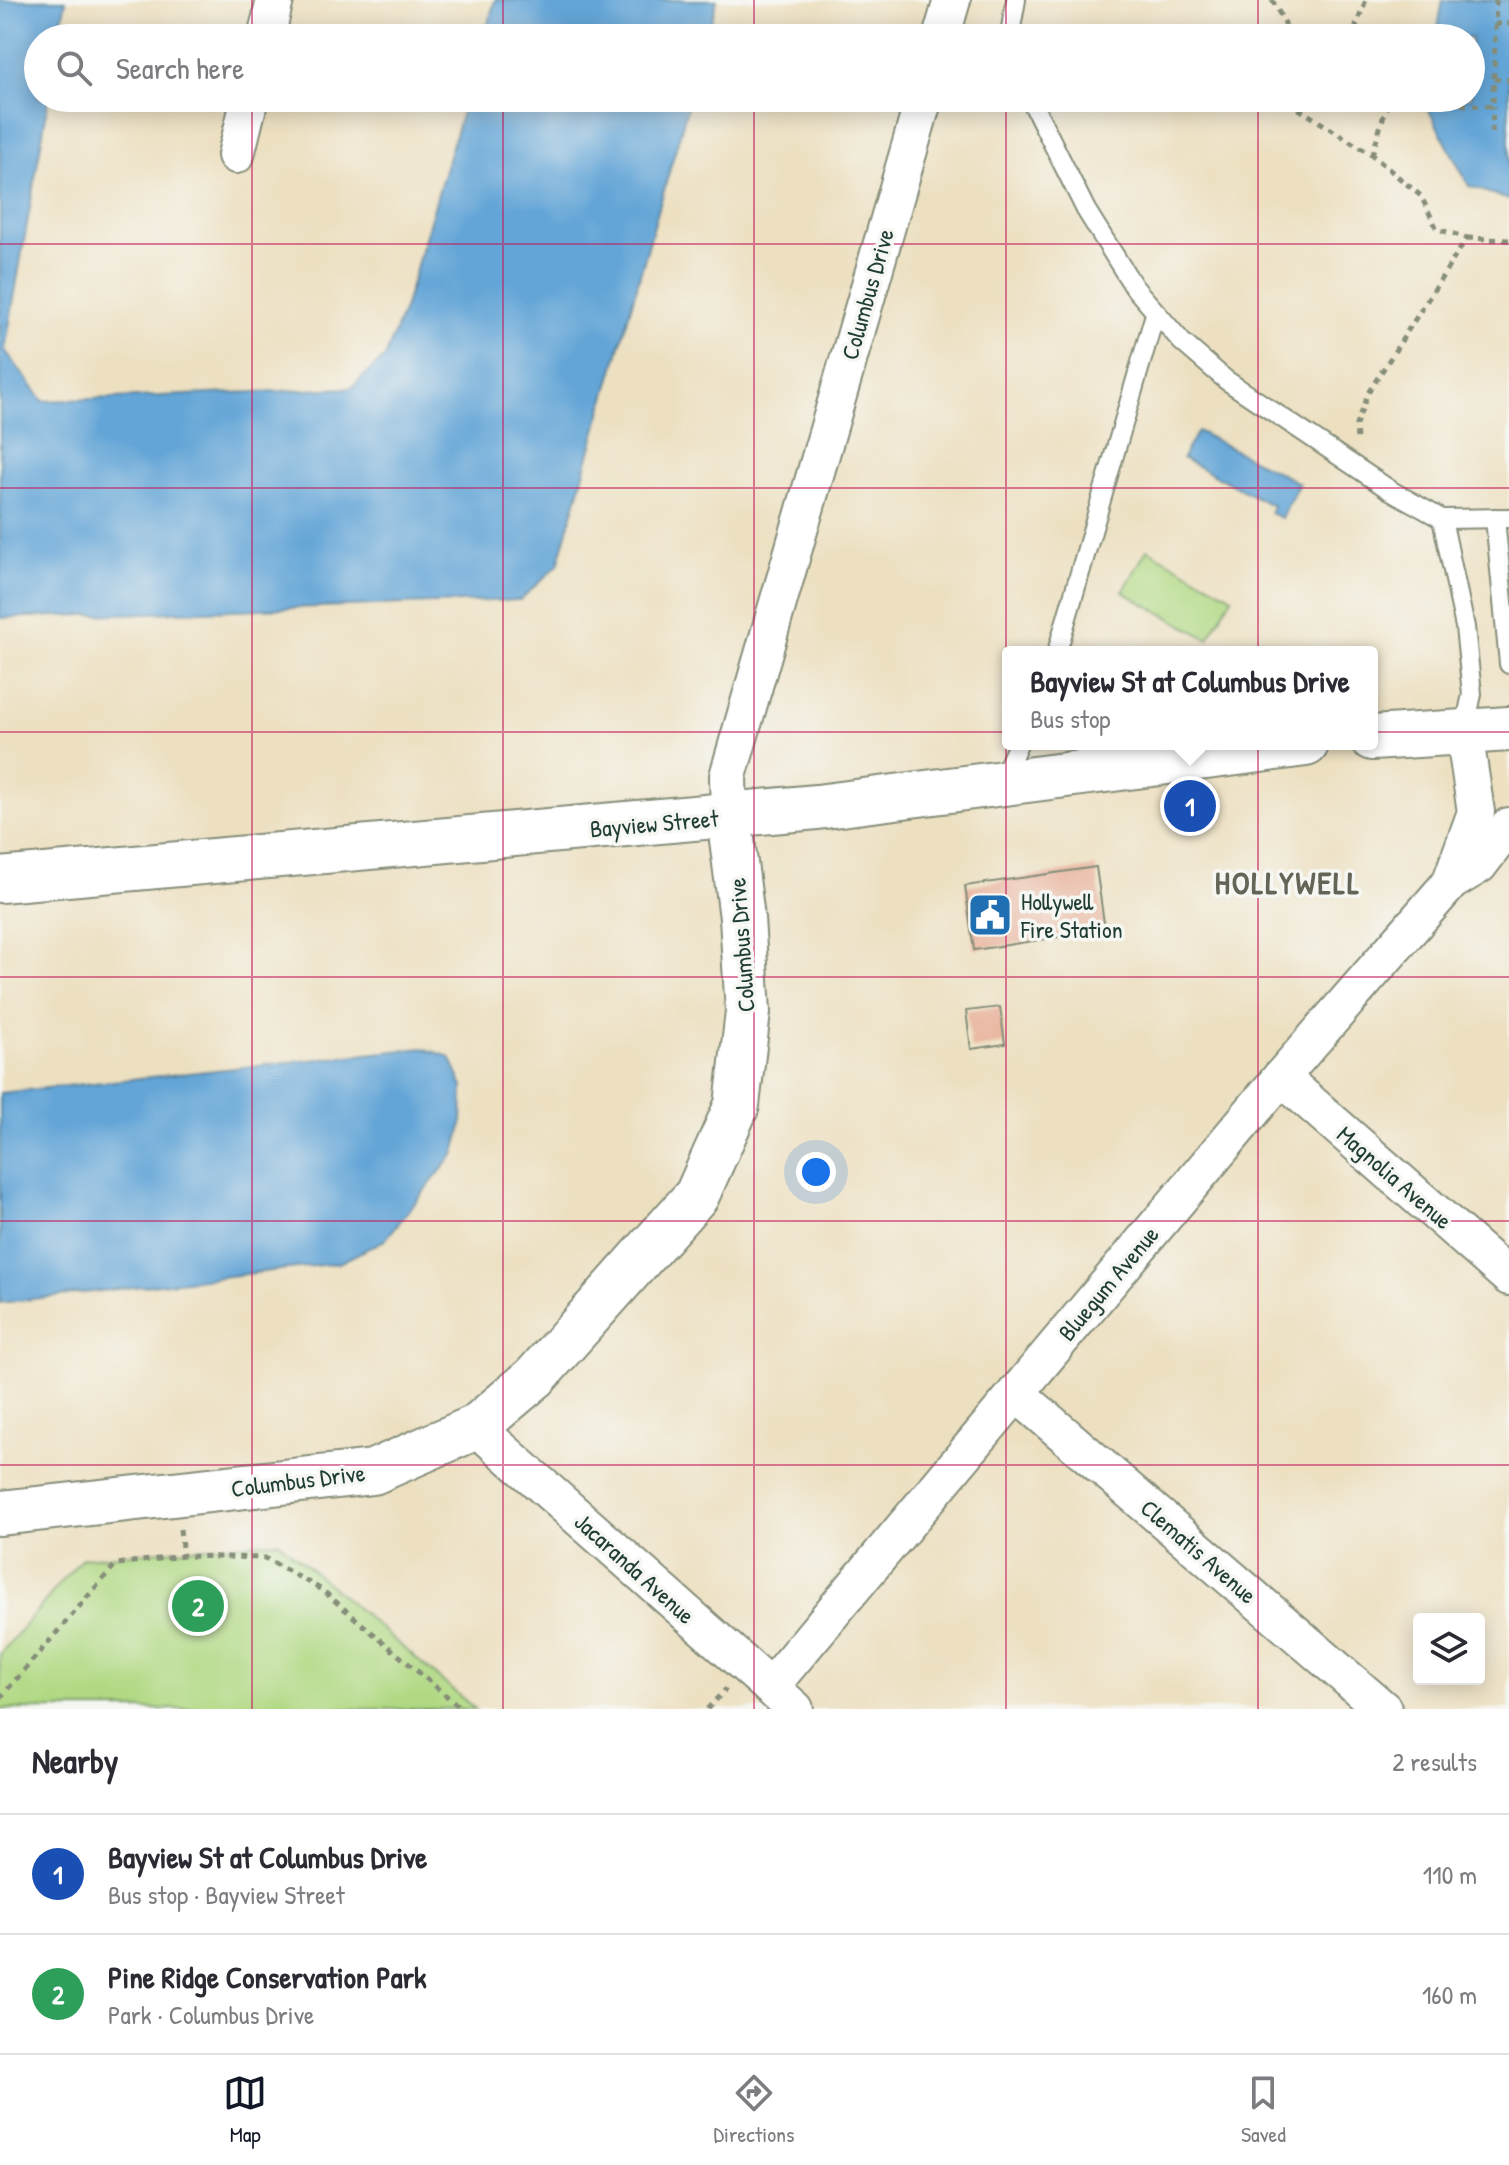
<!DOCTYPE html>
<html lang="en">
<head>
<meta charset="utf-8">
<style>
  :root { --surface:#fff; --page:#f2f2f3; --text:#2b2b33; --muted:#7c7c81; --line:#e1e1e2; --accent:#111827 }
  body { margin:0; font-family:"Patrick Hand",sans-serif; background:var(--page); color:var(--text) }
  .controls { position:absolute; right:24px; bottom:24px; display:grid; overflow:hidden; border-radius:8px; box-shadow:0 4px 20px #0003 }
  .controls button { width:72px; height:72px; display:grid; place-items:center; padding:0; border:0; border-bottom:2px solid var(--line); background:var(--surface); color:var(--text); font:40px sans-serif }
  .you { position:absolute; left:816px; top:1172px; width:28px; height:28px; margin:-20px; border:6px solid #fff; border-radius:50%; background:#1a73e8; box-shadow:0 0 0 12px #1a73e833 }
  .badge { display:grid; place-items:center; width:52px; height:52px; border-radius:50%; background:var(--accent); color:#fff; font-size:26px; font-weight:700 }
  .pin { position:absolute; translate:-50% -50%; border:4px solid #fff; box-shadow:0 2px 8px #0006 }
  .popup { position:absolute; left:1002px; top:646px; width:376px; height:104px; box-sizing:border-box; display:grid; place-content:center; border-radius:8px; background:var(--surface); filter:drop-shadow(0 2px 6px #0005); font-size:26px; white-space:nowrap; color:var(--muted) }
  .popup b { font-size:30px; color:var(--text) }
  .popup::after { content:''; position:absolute; left:50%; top:100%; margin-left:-16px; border:16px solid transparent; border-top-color:var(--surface) }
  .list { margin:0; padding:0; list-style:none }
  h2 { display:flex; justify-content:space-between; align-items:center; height:104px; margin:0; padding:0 32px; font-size:34px }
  h2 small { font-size:26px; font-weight:400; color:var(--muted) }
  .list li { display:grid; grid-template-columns:52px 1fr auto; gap:24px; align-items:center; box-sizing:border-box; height:120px; padding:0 32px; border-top:2px solid var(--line) }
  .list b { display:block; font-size:30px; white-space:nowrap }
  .list p { margin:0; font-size:26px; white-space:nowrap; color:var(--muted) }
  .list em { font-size:26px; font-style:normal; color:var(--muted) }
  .icon { flex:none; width:44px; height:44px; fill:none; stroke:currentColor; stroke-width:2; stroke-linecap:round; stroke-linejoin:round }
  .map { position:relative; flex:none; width:1509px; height:1709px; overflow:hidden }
  .search { position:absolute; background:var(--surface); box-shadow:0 4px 20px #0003; left:24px; right:24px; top:24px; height:88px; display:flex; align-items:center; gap:20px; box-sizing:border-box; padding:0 28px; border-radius:44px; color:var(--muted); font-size:30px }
  .sheet { height:344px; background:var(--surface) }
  nav { display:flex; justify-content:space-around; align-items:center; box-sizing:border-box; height:112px; border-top:2px solid var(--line); background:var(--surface); font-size:22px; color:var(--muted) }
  nav a { display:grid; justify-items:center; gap:4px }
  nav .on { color:var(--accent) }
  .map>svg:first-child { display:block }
  .green { fill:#b1d983; stroke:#688b5c; stroke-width:2 }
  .water { fill:#63a5d7; stroke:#417186; stroke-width:2 }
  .building { fill:#e8b098 }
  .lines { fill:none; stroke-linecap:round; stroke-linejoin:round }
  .service-casing { stroke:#868e7a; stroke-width:22 }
  .minor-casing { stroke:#868e7a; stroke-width:40 }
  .tertiary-casing { stroke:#868e7a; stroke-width:48 }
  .secondary-casing { stroke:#868e7a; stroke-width:48 }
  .path { stroke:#868e7a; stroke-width:5; stroke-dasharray:6 6; stroke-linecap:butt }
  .service { stroke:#fff; stroke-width:18 }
  .minor { stroke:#fff; stroke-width:36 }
  .tertiary { stroke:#fff; stroke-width:44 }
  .secondary { stroke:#fff; stroke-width:44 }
  .grid { fill:none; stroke:#c2185b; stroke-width:2; stroke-opacity:0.55 }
  .labels { text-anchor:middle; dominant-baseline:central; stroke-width:7; stroke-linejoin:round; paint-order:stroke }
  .street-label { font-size:24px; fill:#1f3d34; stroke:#f6f6f2 }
  .poi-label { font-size:24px; fill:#1f3d34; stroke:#f6f6f2; text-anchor:start }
  .district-label { font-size:32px; font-weight:bold; letter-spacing:2px; fill:#656557; stroke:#f6f6f2 }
</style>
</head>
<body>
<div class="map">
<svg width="1509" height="1709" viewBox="0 0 1509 1709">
  <rect width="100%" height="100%" fill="#f6f6f2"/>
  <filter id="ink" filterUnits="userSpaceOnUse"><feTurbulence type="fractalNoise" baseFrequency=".0125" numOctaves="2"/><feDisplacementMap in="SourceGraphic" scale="16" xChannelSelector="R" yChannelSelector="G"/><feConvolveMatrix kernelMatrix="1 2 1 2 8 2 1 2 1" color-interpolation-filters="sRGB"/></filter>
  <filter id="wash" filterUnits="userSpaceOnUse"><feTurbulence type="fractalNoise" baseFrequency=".006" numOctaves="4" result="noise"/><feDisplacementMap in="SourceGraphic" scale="32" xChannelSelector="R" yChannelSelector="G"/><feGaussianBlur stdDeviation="1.8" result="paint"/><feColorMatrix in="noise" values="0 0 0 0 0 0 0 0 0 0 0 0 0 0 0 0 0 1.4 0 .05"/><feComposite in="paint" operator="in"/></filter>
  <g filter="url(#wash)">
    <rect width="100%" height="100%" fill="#ede0c1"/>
    <g class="green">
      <polygon points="1147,549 1232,597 1208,639 1123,592"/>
      <polygon points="278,1541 475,1709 0,1709 0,1654 82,1558"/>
    </g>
    <g class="water">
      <polygon points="0,0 66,0 59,38 38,38 38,98 49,98 5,350 43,401 351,388 385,357 405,306 466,98 690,98 558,565 520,600 0,618"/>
      <polygon points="495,0 717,0 707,38 484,38"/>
      <polygon points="1443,0 1509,0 1509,200 1469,186 1425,103 1425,98 1471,98 1471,38 1436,38"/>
      <polygon points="1197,431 1299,483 1281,518 1270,513 1273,506 1182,458"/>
      <polygon points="423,1048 450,1057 463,1087 462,1126 455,1153 385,1240 339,1263 0,1303 0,1093"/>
    </g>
    <g id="blocks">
      <g class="building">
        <polygon points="1096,867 1105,930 974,950 965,886"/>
        <polygon points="1000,1007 1005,1044 971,1049 966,1011"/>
      </g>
    </g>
  </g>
  <g filter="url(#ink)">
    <use href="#blocks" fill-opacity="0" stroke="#868e7a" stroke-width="2"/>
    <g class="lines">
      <g class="service-casing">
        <g id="service">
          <polyline points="1013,38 1011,28 1016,0"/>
          <polyline points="1030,98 1086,210 1134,287 1182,342 1226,380 1390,490 1442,519 1509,518"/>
          <polyline points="1495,518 1509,664"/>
          <polyline points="1442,519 1465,627 1472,694 1464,732"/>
          <polyline points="1057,652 1155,314"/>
          <polyline points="1001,782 1018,744"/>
        </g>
      </g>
      <g class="minor-casing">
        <g id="minor">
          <polyline points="266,38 275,0"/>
          <polyline points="941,38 952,0"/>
          <polyline points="236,155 250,98"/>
          <polyline points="729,816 728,776 924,98"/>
          <polyline points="1451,881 1476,812 1464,732"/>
          <polyline points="1281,1077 1509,1277"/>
          <polyline points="1016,1393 1383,1709"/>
          <polyline points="476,1427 795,1709"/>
          <polyline points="770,1687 1281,1077 1451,882 1479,865 1509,826"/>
        </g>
      </g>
      <g class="tertiary-casing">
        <polyline id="tertiary" points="0,1513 373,1472 476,1427 535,1377 697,1195 737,1105 748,1012 742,918 729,816"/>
      </g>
      <g class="secondary-casing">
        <g id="secondary">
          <polyline points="1372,738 1509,729"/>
          <polyline points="0,880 817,807 1306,744"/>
        </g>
      </g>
      <g class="path">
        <polyline points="1272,0 1285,23 1287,38"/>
        <polyline points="1495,24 1509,24"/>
        <polyline points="1366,38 1356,26 1366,0"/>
        <polyline points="1494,79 1509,80"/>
        <polyline points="1295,98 1296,107 1372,155 1421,196 1437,229 1467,238 1368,393 1356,425 1357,440"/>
        <polyline points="1425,103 1493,106 1496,0"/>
        <polyline points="1492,133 1493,106"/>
        <polyline points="1372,155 1389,98"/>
        <polyline points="1467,238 1509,240"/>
        <polyline points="180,1529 183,1556"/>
        <polyline points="0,1698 116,1564 183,1556 265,1558 322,1590 462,1709"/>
        <polyline points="707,1709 726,1689"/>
      </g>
      <use href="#service" class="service"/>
      <use href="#minor" class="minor"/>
      <use href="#tertiary" class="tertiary"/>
      <use href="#secondary" class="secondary"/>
    </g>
  </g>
  <path class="grid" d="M252,0V38M503,0V38M754,0V38M1006,0V38M1258,0V38M252,98V1709M503,98V1709M754,98V1709M1006,98V1709M1258,98V1709M0,244H1509M0,488H1509M0,732H1509M0,977H1509M0,1221H1509M0,1465H1509"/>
  <defs>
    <g id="civic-square" transform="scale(2.3)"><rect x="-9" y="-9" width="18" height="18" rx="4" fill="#1f6fb2" stroke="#f6f6f2"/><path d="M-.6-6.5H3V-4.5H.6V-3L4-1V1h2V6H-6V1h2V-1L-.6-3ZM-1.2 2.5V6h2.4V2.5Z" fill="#fff"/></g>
  </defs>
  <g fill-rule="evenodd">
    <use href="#civic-square" x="990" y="915"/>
  </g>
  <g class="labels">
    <g class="street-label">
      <text transform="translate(867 294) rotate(-74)">Columbus Drive</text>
      <text transform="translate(654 823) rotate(-5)">Bayview Street</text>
      <text transform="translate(741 945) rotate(-94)">Columbus Drive</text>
      <text transform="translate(1395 1177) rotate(41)">Magnolia Avenue</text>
      <text transform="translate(1108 1283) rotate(-50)">Bluegum Avenue</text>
      <text transform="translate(298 1480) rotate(-7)">Columbus Drive</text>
      <text transform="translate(1199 1551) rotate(41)">Clematis Avenue</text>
      <text transform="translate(635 1568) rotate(42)">Jacaranda Avenue</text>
    </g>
    <g class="poi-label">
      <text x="1021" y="901">Hollywell<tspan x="1021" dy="28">Fire Station</tspan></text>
    </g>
    <g class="district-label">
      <text x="1288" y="882">HOLLYWELL</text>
    </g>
  </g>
</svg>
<div class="controls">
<button><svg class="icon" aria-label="layers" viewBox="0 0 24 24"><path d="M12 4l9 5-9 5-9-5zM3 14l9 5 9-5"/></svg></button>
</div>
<div class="you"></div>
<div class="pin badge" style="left:1190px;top:806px;background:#1a4fb4">1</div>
<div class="popup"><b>Bayview St at Columbus Drive</b>Bus stop</div>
<div class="pin badge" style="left:198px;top:1606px;background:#2e9e5b">2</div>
<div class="search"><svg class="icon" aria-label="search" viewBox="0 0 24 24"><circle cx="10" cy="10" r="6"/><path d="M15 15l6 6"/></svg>Search here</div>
</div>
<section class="sheet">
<h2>Nearby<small>2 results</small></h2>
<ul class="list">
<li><span class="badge" style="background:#1a4fb4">1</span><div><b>Bayview St at Columbus Drive</b><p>Bus stop · Bayview Street</p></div><em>110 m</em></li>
<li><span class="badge" style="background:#2e9e5b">2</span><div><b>Pine Ridge Conservation Park</b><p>Park · Columbus Drive</p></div><em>160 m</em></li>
</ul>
</section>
<nav>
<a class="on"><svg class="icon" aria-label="map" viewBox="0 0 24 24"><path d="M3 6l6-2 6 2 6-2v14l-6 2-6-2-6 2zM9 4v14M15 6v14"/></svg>Map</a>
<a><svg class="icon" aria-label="directions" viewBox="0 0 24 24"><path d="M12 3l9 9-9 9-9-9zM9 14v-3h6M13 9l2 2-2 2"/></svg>Directions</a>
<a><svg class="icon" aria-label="saved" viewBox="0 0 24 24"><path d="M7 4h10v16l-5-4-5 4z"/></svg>Saved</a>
</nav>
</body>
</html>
